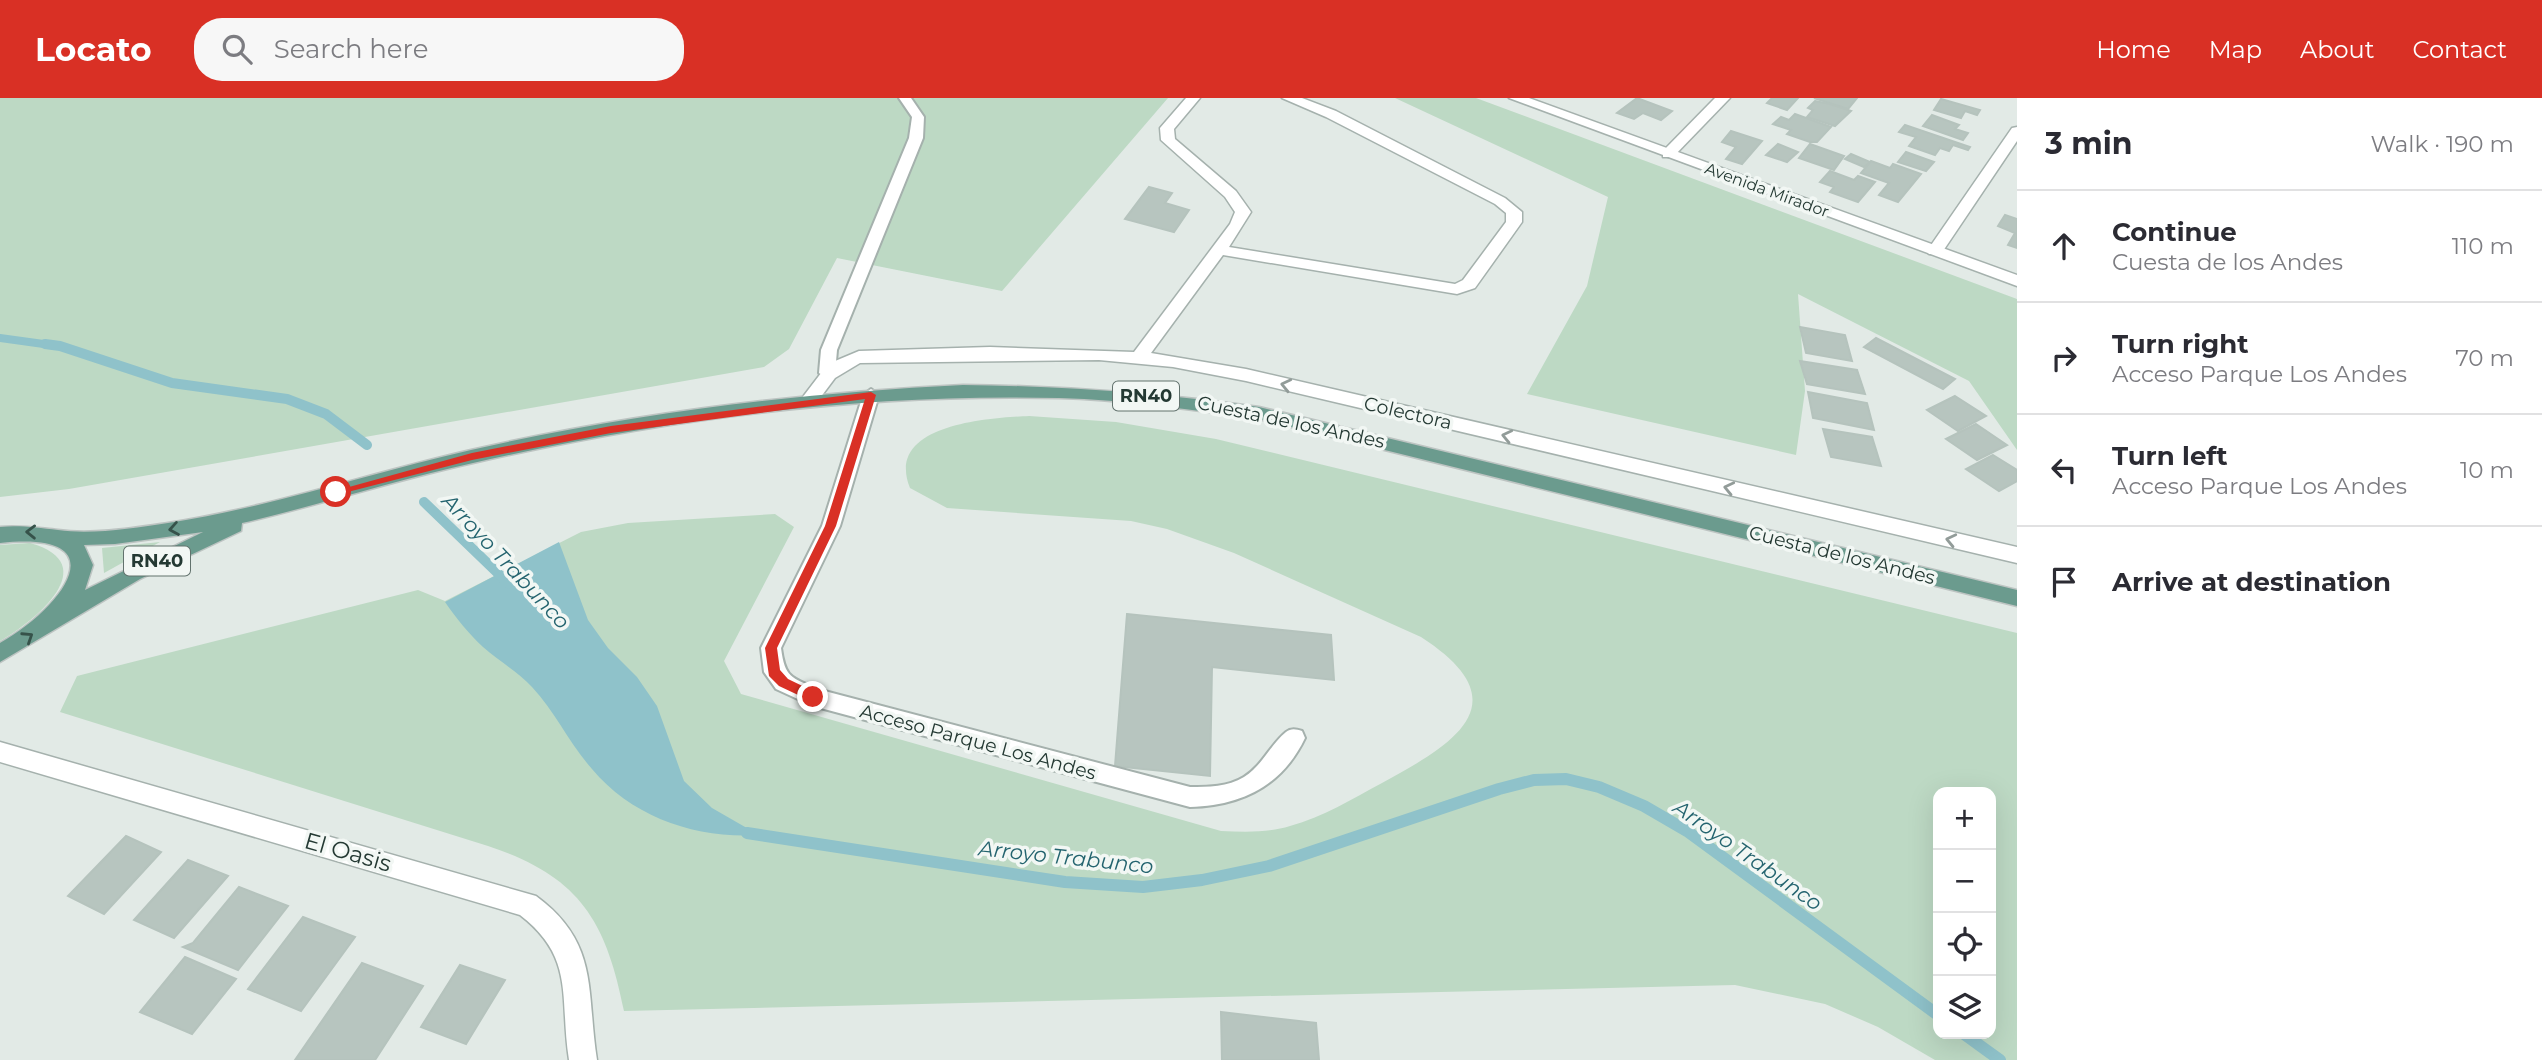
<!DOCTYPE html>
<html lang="en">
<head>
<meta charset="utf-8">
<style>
  :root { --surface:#fff; --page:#f7f7f7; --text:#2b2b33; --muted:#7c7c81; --line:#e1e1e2; --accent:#d93025 }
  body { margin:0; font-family:Montserrat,sans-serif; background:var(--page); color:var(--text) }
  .controls { position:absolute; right:21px; bottom:21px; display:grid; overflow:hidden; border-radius:14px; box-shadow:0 7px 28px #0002 }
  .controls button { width:63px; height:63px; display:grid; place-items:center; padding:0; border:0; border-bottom:2px solid var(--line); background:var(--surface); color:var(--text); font:35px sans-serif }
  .stop { position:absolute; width:21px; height:21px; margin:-16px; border:5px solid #d93025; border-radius:50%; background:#fff }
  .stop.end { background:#d93025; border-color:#fff; box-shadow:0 2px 7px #0008 }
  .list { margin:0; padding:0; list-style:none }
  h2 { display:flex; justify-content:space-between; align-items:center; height:91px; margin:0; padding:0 28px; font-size:30px }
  h2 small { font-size:23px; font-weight:400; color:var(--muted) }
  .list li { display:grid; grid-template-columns:46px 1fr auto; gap:21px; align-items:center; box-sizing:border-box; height:112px; padding:0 28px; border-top:2px solid var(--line) }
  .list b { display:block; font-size:26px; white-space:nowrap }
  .list p { margin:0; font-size:23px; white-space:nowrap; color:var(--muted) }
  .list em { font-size:23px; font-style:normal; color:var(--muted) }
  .icon { flex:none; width:38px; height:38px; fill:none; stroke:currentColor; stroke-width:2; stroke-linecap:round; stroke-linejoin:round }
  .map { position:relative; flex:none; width:2017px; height:962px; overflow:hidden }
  header { display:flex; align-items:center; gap:42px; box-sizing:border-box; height:98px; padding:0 35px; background:var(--accent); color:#fff }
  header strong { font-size:33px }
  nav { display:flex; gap:38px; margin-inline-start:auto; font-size:24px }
  .search { width:490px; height:63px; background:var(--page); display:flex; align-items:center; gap:18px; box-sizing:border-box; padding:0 24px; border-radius:28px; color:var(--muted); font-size:26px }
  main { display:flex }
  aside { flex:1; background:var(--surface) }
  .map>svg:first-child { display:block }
  .green { fill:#bdd9c4; fill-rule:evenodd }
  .water { fill:#8fc2ca }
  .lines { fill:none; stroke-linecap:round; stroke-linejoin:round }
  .stream-far2 { stroke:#8fc2ca; stroke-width:8 }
  .stream-far1 { stroke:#8fc2ca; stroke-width:10 }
  .stream { stroke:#8fc2ca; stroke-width:12 }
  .building { fill:#b7c5bf; stroke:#b5c3bd; stroke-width:2 }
  .service-casing { stroke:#a5b1ad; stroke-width:4 }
  .minor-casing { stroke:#a5b1ad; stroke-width:3 }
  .tertiary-casing { stroke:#a5b1ad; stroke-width:3 }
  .primary-casing { stroke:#bdc4c2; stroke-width:3 }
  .service { fill:#fff; fill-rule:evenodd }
  .minor { fill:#fff; fill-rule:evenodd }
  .tertiary { fill:#fff; fill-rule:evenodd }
  .primary { fill:#6b9b8e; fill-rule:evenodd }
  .oneway { stroke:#929c99 }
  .oneway2 { stroke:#36524a }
  .route { fill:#d93025 }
  .labels { text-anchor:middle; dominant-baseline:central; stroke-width:7; stroke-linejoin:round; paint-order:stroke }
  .far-street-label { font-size:16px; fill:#243933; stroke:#f2f7f4 }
  .shield { fill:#f2f7f4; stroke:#62726d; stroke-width:2 }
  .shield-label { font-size:18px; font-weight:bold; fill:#243933 }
  .street-label { font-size:19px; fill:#243933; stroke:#f2f7f4 }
  .water-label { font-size:21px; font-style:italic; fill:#24646f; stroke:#f2f7f4 }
  .near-street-label { font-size:23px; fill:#243933; stroke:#f2f7f4 }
</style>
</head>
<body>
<header>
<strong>Locato</strong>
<div class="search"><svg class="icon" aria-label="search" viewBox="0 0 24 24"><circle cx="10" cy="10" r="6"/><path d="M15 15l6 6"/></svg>Search here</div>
<nav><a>Home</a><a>Map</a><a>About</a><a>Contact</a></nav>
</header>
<main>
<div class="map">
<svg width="2017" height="962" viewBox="0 0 2017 962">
  <rect width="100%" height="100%" fill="#e2eae6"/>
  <g class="green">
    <polygon points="0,0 1168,0 1002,193 837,160 789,251 764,269 69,391 0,399"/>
    <polygon points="1395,0 1476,0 2017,201 2017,352 1969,283 1798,196 1805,293 1796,357 1527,296 1587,188 1608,99"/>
    <path d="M1029,318L1116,324L1216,341L2017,535V962H1935L1878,929L1825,906L1735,887L624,913C606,822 579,778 488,748L60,614L77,578L418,492L445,503L581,434L628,425L775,416L794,429L724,563L741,596L1221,733C1244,734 1268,735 1290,728C1323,719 1352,701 1382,685C1454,646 1523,605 1421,539L1234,455L1167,431L1131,423L947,410L910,390C884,326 989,320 1029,318ZM1938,694H1991V936H1938Z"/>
    <polygon points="160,444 104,475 102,450"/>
    <path d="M30,445C105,466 35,523 0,543V447Z"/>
  </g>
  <path class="water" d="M559,444L588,522L608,550L637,579L657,608L684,683L712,710L759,737C697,741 633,720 592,671C569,645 556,615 532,589C518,574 499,563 483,549C468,535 456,520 445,504Z"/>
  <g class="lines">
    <polyline class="stream-far2" points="0,240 58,248"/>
    <g class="stream-far1">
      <polyline points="45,246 60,248 172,285 287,301 326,316 367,347"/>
      <polyline points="424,404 509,486"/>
    </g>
    <g class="stream">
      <polyline points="747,735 1065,784 1143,789 1202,782 1269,768 1499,691 1534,682 1566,681 1599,689 1644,708 1687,733 1938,917"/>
      <polyline points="1964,936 2000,962"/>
    </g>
  </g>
  <g class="building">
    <polygon points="1637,0 1672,13 1661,22 1643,15 1634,21 1617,15"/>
    <polygon points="1772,0 1798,0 1787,12 1767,5"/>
    <polygon points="1814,0 1857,0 1848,11"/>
    <polygon points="1941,1 1980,12 1977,17 1965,13 1961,20 1934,12"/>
    <polygon points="1815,3 1830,6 1851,13 1835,28 1807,19 1813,12 1808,10"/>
    <polygon points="1795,16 1831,29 1817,44 1810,44 1787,36 1791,32 1773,26 1781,19 1789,22"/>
    <polygon points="1932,17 1959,27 1955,31 1968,35 1963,42 1923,28"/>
    <polygon points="1905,27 1970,49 1968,52 1953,47 1949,53 1940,50 1935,57 1909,48 1916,39 1899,34"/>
    <polygon points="1731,33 1762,43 1742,66 1726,61 1736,49 1722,44"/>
    <polygon points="1778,46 1798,54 1787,64 1766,57"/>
    <polygon points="1810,46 1844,58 1834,72 1799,60"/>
    <polygon points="1906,54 1934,64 1926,73 1898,64"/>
    <polygon points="1851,56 1870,64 1864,69 1845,61"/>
    <polygon points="1871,63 1890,70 1893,66 1921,76 1898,104 1879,97 1889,85 1861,75"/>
    <polygon points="1830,73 1854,82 1858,78 1875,84 1858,104 1830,94 1834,89 1820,84"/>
    <polygon points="1149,89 1172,95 1165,105 1189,112 1174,134 1125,121"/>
    <polygon points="2005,117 2017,121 2017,150 2008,147 2015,135 1998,128"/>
    <polygon points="1800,229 1845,237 1852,263 1806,255"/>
    <polygon points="1876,240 1955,281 1943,291 1864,249"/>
    <polygon points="1800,263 1857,272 1865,296 1807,286"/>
    <polygon points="1808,294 1867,305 1874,332 1813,320"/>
    <polygon points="1955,298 1986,318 1958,333 1927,312"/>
    <polygon points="1976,326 2007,347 1977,362 1946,341"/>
    <polygon points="1823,331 1872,339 1881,368 1831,359"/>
    <polygon points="1993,357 2017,372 2017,383 1999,393 1966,371"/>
    <polygon points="1127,516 1331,537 1334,582 1212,569 1210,678 1115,668"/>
    <polygon points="126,738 161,754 104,816 68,798"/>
    <polygon points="188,762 228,778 174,840 134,822"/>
    <polygon points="239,789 288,808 238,872 183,849 193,845"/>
    <polygon points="303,819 355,839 301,913 248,891"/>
    <polygon points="185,859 236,881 192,936 140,914"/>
    <polygon points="362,865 423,888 375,962 295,962"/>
    <polygon points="460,867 505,882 466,946 421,929"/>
    <polygon points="1221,914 1316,925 1319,962 1222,962"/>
  </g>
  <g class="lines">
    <g class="service-casing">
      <g id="service">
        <polygon points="899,0 911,0 924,19 923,40 837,252 835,275 827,280 819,275 821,252 909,40 912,19"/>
        <path d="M871,291L879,297L840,428L781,550C785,580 791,579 817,591L1190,689C1208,689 1228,689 1244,679C1263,667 1270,647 1286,634C1291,630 1296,631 1302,633L1305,640C1282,688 1241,708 1190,709L813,608L776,591L764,574L761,550L822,428L863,297Z"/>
      </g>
    </g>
    <g class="minor-casing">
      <g id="minor">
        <polygon points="1186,0 1200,0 1174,31 1175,41 1236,93 1251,114 1229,149 1455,186 1463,182 1506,124 1506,115 1495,106 1326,19 1282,0 1302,0 1336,13 1505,100 1522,114 1522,124 1475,190 1457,196 1223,157 1151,255 1246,271 2017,449 2017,465 1246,283 1173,269 1099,262 860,265 835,280 814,308 802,308 799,304 828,266 859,253 990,249 1134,254 1230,126 1235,114 1225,99 1161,42 1160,30"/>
        <polygon points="1715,0 1730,0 1673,59 1663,59 1663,53"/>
        <polygon points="2017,29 2017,43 1943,153 1941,156 1929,156 1927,153 2012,30"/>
        <path d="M0,644L536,798C600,845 586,893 597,962H569C559,900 576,860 520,817L0,664Z"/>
      </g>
    </g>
    <g class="tertiary-casing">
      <polygon id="tertiary" points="1509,0 1529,0 2017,177 2017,188"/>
    </g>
    <g class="primary-casing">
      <path id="primary" d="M963,287C1063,288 1160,295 1259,309L2017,492V508L1259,321C1193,312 1126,302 1059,300C862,295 665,321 473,365C395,382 320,407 242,425L241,433L140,481L0,564V545C63,510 121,432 0,445V429C21,427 37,430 58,432C92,437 134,430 168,425C271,409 370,375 471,352C633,315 797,295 963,287ZM203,434L85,492L93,467L84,447L115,446Z"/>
    </g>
    <use href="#service" class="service"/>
    <use href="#minor" class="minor"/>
    <use href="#tertiary" class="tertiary"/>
    <use href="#primary" class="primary"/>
  </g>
  <defs><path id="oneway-chevron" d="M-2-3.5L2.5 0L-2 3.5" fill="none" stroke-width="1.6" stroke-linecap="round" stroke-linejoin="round" transform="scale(1.75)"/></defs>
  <g class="oneway">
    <use href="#oneway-chevron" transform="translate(1286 287) rotate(-167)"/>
    <use href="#oneway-chevron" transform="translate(1507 338) rotate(-167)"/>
    <use href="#oneway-chevron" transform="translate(1729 390) rotate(-167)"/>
    <use href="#oneway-chevron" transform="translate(1951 442) rotate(-167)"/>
  </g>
  <g class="oneway2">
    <use href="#oneway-chevron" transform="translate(174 431) rotate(170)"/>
    <use href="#oneway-chevron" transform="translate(31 434) rotate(-179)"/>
    <use href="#oneway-chevron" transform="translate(28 539) rotate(-33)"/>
  </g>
  <polygon class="route" points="871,294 876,297 836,428 777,550 780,572 788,581 817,595 819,599 813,604 779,588 769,578 765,550 825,428 865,301 611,335 472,362 336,397 331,394 472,355 611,328"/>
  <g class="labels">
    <g class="far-street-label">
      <text transform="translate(1767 92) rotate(20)">Avenida Mirador</text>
    </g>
    <g class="shield">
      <rect x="1113" y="283.5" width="66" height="29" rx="5"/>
      <rect x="124" y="448.5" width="66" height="29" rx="5"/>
    </g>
    <g class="shield-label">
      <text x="1146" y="298">RN40</text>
      <text x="157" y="463">RN40</text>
    </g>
    <g class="street-label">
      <text transform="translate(1408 315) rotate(13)">Colectora</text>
      <text transform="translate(1291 324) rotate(12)">Cuesta de los Andes</text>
      <text transform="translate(1842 457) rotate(14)">Cuesta de los Andes</text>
      <text transform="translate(978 644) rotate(15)">Acceso Parque Los Andes</text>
    </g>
    <g class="water-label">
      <text transform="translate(506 463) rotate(47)">Arroyo Trabunco</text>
      <text transform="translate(1748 757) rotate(35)">Arroyo Trabunco</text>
      <text transform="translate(1066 759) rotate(6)">Arroyo Trabunco</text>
    </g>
    <g class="near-street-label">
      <text transform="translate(348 754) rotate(16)">El Oasis</text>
    </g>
  </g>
</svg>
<div class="controls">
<button>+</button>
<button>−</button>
<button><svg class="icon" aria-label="locate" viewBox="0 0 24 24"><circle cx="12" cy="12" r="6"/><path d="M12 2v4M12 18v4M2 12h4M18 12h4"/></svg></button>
<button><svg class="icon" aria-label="layers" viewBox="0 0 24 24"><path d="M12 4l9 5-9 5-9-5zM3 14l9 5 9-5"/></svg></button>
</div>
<div class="stop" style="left:336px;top:394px"></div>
<div class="stop end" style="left:813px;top:599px"></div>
</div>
<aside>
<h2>3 min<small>Walk · 190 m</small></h2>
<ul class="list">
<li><svg class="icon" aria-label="ahead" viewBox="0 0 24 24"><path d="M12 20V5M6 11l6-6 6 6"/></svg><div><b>Continue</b><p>Cuesta de los Andes</p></div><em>110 m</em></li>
<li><svg class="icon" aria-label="right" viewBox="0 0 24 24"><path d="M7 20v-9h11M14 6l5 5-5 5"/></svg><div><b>Turn right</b><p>Acceso Parque Los Andes</p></div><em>70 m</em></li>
<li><svg class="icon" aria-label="left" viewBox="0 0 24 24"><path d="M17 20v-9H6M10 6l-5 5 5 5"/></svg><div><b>Turn left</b><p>Acceso Parque Los Andes</p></div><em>10 m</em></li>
<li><svg class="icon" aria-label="arrive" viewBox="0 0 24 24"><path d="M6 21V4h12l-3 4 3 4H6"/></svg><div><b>Arrive at destination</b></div></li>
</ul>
</aside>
</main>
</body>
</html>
